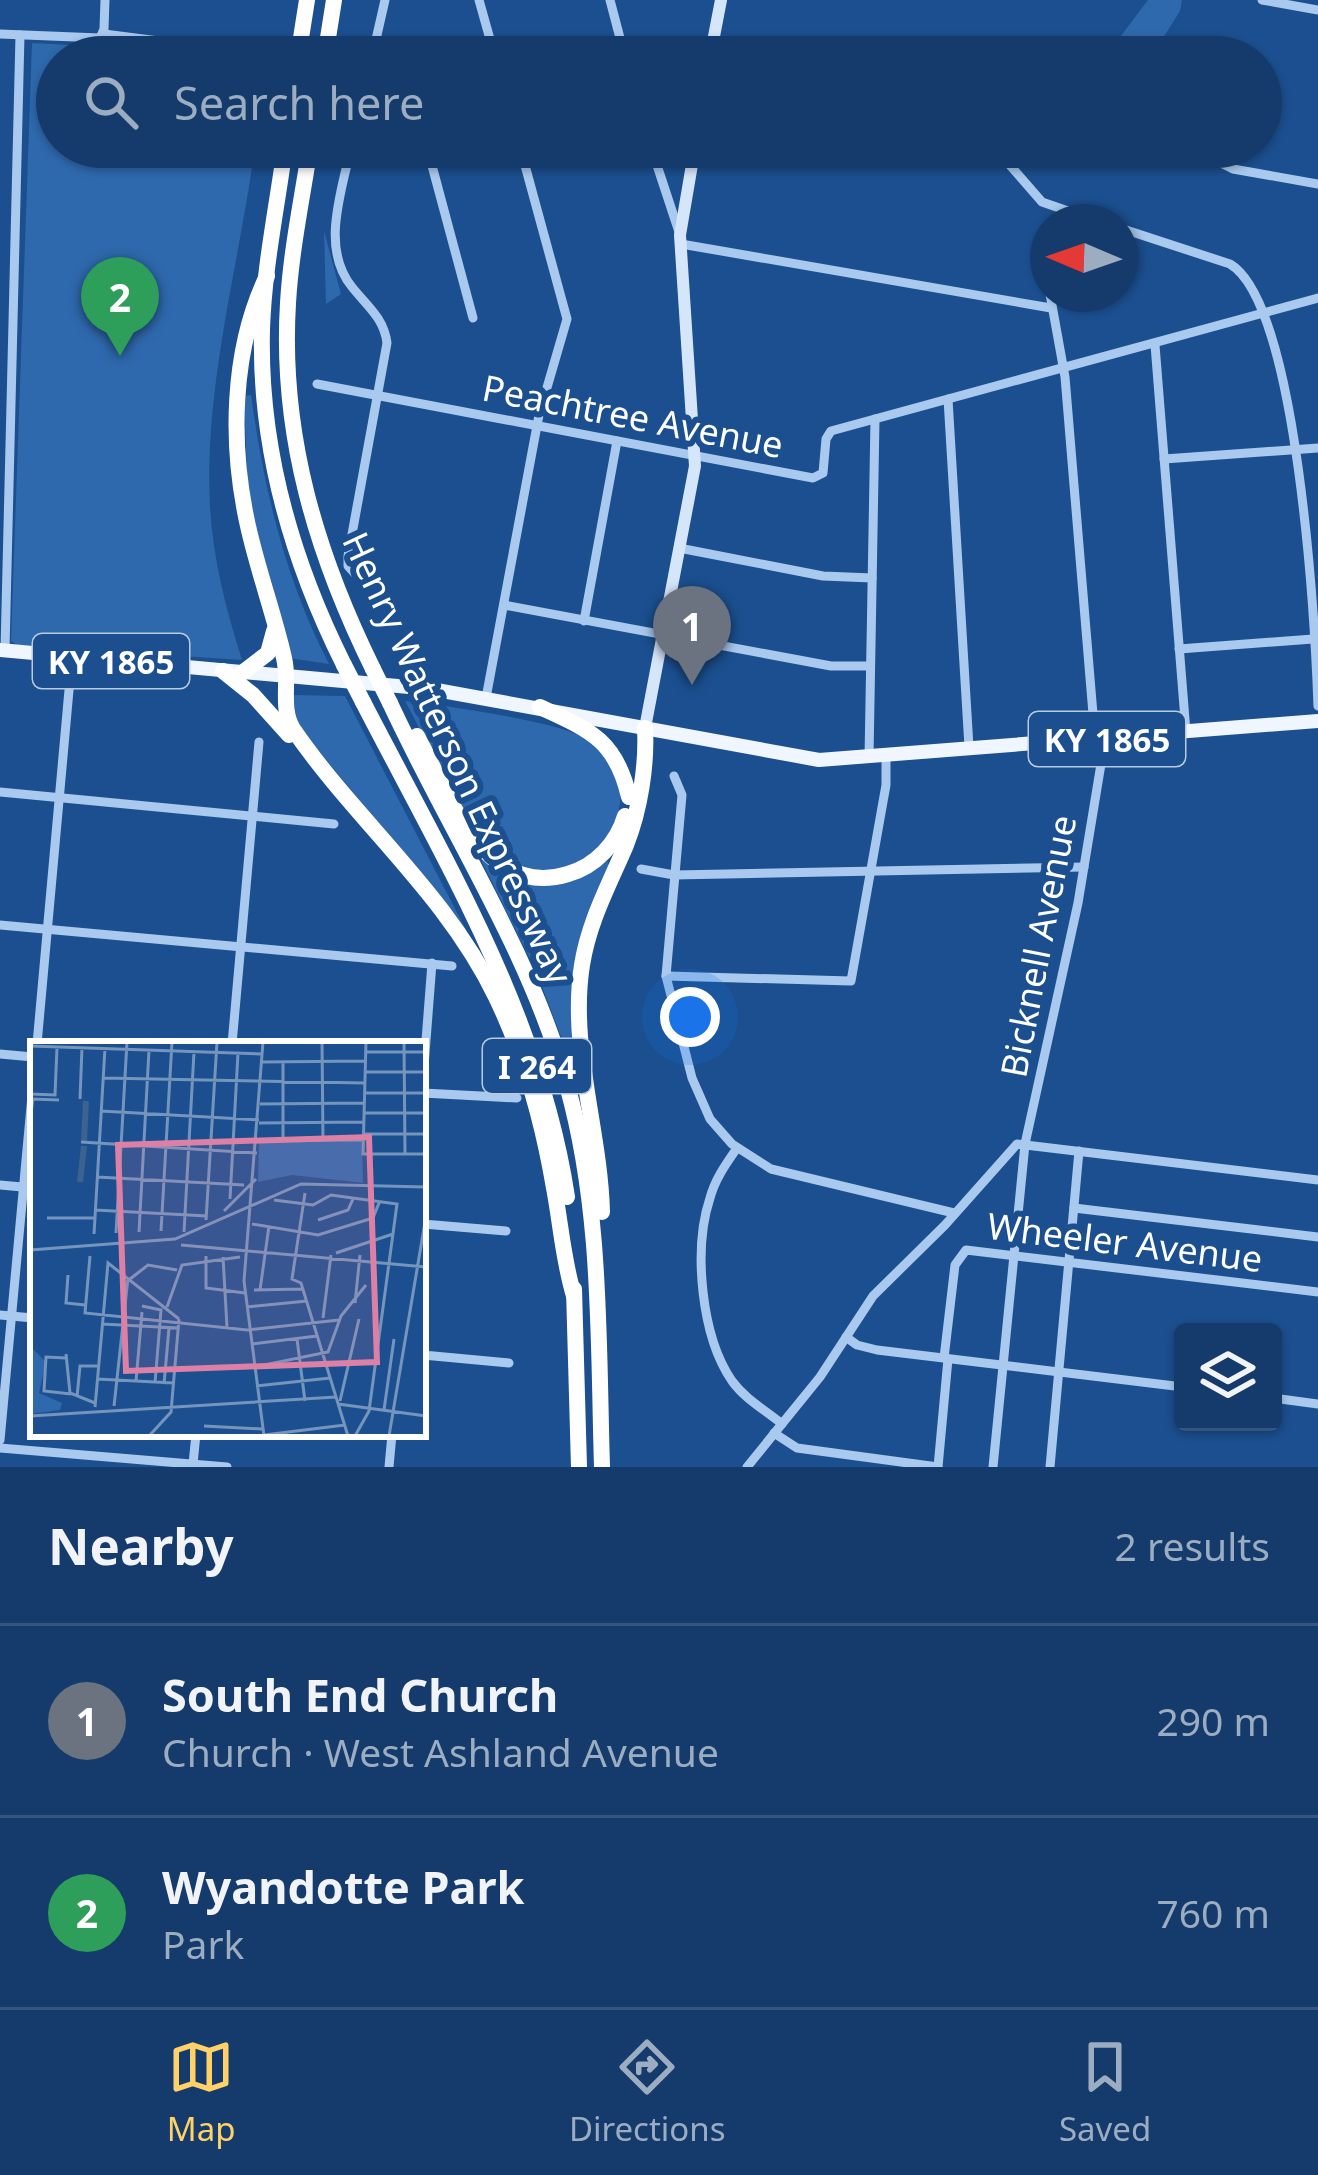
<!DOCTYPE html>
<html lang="en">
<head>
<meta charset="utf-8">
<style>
  :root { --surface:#143b6b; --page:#214673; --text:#f1f3f6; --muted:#9dadc1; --line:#33557e; --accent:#ffd166 }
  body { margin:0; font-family:"Noto Sans",sans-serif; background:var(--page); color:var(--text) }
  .controls { position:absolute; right:36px; bottom:36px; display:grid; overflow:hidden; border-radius:12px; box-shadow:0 3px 9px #0004 }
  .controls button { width:108px; height:108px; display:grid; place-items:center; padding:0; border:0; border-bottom:3px solid var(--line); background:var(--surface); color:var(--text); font:60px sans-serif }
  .compass { position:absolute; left:1030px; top:204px; width:108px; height:108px; border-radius:50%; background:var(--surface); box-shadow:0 3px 9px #0004; rotate:272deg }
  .you { position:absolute; left:690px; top:1017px; width:42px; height:42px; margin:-30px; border:9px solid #fff; border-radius:50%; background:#1a73e8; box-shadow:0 0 0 18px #1a73e833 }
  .badge { display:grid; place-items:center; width:78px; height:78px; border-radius:50%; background:var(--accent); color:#fff; font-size:39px; font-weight:700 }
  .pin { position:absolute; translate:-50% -99px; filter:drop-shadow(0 3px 6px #0008) }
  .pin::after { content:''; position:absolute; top:63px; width:42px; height:36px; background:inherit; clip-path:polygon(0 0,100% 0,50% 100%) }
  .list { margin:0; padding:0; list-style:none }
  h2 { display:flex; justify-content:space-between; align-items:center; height:156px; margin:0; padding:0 48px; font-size:51px }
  h2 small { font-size:39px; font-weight:400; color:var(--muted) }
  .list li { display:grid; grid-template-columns:78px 1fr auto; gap:36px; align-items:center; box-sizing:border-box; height:192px; padding:0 48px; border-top:3px solid var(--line) }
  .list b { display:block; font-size:45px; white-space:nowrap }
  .list p { margin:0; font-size:39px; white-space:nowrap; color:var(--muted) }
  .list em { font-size:39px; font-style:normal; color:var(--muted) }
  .icon { flex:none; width:66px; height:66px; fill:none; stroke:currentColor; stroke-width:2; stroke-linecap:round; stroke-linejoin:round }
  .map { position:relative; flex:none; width:1318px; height:1467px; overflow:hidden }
  .search { position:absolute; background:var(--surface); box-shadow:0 3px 9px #0004; left:36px; right:36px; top:36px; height:132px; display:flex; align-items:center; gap:30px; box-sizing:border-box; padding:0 42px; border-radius:66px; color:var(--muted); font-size:45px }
  .sheet { height:540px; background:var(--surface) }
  nav { display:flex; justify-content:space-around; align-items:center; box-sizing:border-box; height:168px; border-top:3px solid var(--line); background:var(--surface); font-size:33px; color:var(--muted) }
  nav a { display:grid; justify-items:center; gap:6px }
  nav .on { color:var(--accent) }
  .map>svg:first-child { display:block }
  .green { fill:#2e69ad }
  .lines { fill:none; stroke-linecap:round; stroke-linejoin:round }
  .street { stroke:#a9c9ee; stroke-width:9 }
  .secondary { stroke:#d6e6fa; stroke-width:12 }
  .primary { stroke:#f0f6ff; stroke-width:14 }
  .highway { stroke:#fff; stroke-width:16 }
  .highway-bridge { stroke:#fff; stroke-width:16 }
  .labels { text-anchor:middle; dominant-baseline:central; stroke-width:12; stroke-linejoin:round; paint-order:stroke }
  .shield { fill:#1b4f8f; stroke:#bbcadd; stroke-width:3 }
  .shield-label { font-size:33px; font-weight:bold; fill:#fff }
  .street-label { font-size:36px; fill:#fff; stroke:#1b4f8f }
  .inset-river { fill:none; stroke:#3c6290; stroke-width:6 }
  .inset-road { fill:none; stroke:#7695bc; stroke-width:3 }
  .view { fill:#dd80a5; fill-opacity:0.15; stroke:#dd80a5; stroke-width:6 }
  .inset-edge { fill:none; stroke:#fff; stroke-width:6 }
</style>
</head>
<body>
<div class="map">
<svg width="1318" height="1467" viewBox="0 0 1318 1467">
  <rect width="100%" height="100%" fill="#1b4f8f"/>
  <g class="green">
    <polygon points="1148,0 1182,0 1180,11 1151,57 1105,57"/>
    <path d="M108,38L269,47L268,57H57V147H255C239,265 204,386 210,506C213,560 226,609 242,660L17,645L11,641L32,43L107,47Z"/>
    <polygon points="324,231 341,294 326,304"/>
    <path d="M251,395C264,489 285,579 329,664L289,658L248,497L244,396Z"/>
    <polygon points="294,695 345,696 466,930 296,723 291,703"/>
    <path d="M405,701C441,705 557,721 584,738C669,789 589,904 507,862C472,844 426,739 405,701Z"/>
    <polygon points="480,858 513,878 608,861 609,867 590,913 578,1081 536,971"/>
  </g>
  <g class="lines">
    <g class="street">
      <polyline points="479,0 495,57"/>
      <polyline points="610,0 625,57"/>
      <polyline points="1262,0 1318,10"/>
      <polyline points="0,34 100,38 104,29 105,0"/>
      <polyline points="104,34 229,50"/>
      <polyline points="867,47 882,57"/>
      <polyline points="372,57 385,0"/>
      <path d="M351,147C342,191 320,248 352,287C367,306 384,318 387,343L348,556V566L357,576"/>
      <polyline points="427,147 473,318"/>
      <polyline points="651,147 680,235"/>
      <polyline points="994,147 1042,202 1100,222"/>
      <polyline points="1189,147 1233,169 1318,184"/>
      <path d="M1120,228L1230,264C1298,304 1315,624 1318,706"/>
      <polyline points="681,244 1051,308"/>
      <polyline points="1155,345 1186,732"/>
      <polyline points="317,384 813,478 823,473 826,439 831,431 1318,298"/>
      <polyline points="948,399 969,747"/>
      <polyline points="1164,459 1318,448"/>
      <polyline points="679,548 823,576 872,578"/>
      <polyline points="504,605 831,666 870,666"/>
      <polyline points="584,621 617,441"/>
      <polyline points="1179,649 1313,639"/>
      <polyline points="5,650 20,35"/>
      <polyline points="486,698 539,415 567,319 520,147"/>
      <polyline points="869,758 875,419"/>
      <polyline points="674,776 682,795 666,976 692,1078 710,1119 732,1144 771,1169 954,1213"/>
      <polyline points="0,792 334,824"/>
      <polyline points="641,869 674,875 1084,867"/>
      <polyline points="0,925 452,966"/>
      <polyline points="666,976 851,981 886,785 886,756"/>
      <polyline points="37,1044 72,657"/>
      <polyline points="232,1044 259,742"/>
      <polyline points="0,1054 33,1057"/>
      <polyline points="423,1079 432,963"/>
      <polyline points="423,1093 517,1098"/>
      <path d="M737,1148C726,1164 715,1179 710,1198C693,1249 701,1336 732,1381C745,1399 765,1410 782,1424"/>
      <polyline points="0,1185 33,1188"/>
      <polyline points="1074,1208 1318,1237"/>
      <polyline points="423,1224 506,1231"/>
      <polyline points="0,1315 33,1318"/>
      <polyline points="846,1337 857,1345 877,1350 1183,1387"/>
      <polyline points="423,1355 509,1363"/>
      <polyline points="944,1358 955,1265 966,1250 1318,1292"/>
      <polyline points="1273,1398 1318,1404"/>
      <polyline points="774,1433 797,1448 938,1467"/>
      <polyline points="0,1440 33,1085"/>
      <polyline points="0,1448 227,1467"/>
      <polyline points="193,1464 196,1434"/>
      <polyline points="389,1467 392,1434"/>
      <polyline points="747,1467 820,1377 873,1296 945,1225 1017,1144 1318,1180"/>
      <polyline points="938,1467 948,1359"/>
      <polyline points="993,1467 1025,1144 1078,903 1103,752 1094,726 1065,377 1050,294"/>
      <polyline points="1050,1467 1079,1151"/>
    </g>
    <g class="secondary">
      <polyline points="710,57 721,0"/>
      <polyline points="645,728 695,466 680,235 695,147"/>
    </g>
    <polyline class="primary" points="0,650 431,689 819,760 1318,721"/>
    <g class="highway">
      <polyline points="298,57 307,0"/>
      <polyline points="325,57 334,0"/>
      <path d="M285,147C277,207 264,268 262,329C259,447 292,561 344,665"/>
      <path d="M310,147C302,199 291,251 288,303C280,434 316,553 373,669"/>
      <path d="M267,276C231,351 230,446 248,526C258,571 274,614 284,658C290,681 280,709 293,729C357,822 446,893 496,997C525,1057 543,1123 554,1188C561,1225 563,1260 574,1296"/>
      <polyline points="223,671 253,695 289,735"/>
      <polyline points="242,673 268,653 274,631"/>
      <path d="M363,702C445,861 540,1017 567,1197"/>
      <path d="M390,703C449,830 529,950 567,1085C602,1210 598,1338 602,1467"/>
      <path d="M540,707C590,730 616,740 629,797"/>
      <path d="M417,736C449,794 483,900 568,874C596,866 617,843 625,816"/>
      <path d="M602,1212C600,1130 569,1047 582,965C589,921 609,885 626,845C640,810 647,765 645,728"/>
      <polyline points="574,1289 579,1467"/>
    </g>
    <g class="highway-bridge">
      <polyline points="344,665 363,702"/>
      <polyline points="373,669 390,703"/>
    </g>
  </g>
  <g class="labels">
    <g class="shield">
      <rect x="33" y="634" width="156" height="54" rx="9"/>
      <rect x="1029" y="712" width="156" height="54" rx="9"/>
      <rect x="483" y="1039" width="108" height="54" rx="9"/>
    </g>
    <g class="shield-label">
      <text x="111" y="661">KY 1865</text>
      <text x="1107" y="739">KY 1865</text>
      <text x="537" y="1066">I 264</text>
    </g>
    <g class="street-label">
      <text transform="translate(633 416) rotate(11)">Peachtree Avenue</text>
      <text transform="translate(458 758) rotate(65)">Henry Watterson Expressway</text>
      <text transform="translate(1038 946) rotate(-79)">Bicknell Avenue</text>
      <text transform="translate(1125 1242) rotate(7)">Wheeler Avenue</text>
    </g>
  </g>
  <g transform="translate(30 1041)">
    <rect width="396" height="396" fill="#1b4f8f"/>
    <path d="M229,101H332L333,142L262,134L228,141ZM0,305L16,321L9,352L32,362L30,369L0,373Z" fill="#2e69ad"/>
    <path class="inset-river" d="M54,100L56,60M50,141L54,105"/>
    <path class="inset-road" d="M233,1L214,240L234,395M240,1H336M292,1L293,100M336,1L333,113H396M374,1L375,113M0,5L232,13M336,11H396M232,21L335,20M253,21V100M335,31H396M73,37L335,42M335,52H396M0,53L25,54L27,6M50,58L52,6M230,63L334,62M71,70L229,79M334,72H396M0,79L3,58L29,59M229,82L334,81M333,93H396M228,100L333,99M51,101L227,112M67,136L214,144M275,152L262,238L271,242L318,395M200,158L208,12M244,159L283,164L301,154L367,163L339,370L325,395M65,169L177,175M194,170L226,138M17,177H65M176,179L187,1M288,179L318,169L323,158M222,183L288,194L343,177L349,162M131,190L142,1M109,191L119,9M154,191L164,11M86,192L97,1M64,193L75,7M151,204L218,210M0,209L145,198L271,143L396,146M218,210L396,226M306,212L363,193M60,215L55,272L217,289L309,279M176,215V247L215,252M193,216L197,286M38,234L36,262L55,264M100,238L118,224L147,229M224,249L273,248M230,249L239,185M325,262L330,214M112,265L131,269L125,342M137,266L152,224L210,216M217,266L277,260M293,277L301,214M72,283L148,287M267,298L275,360M221,303L287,295M36,313L40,352L65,362M36,317L16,316L14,350L41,353M224,326L298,311L311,275L336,244M67,338L144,342M106,340L112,271M134,343L139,287M226,345L300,337M47,356L50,325H69M310,360L329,278M308,363L396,375M84,365L98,237M65,366L78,222L149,278M354,369L364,298M0,375L306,356M174,385L232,388M234,394L315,384M119,395L141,371L149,278M359,395L396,175"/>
    <path class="view" d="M339,96L347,321L96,330L88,104Z"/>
    <rect width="396" height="396" class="inset-edge"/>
  </g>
</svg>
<div class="controls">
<button><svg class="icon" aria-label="layers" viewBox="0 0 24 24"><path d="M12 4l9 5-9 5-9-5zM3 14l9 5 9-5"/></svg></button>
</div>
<svg class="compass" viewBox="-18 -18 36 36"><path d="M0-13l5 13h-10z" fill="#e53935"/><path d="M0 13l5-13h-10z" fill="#9dadc1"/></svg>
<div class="you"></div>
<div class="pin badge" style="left:692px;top:685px;background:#6b7280">1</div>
<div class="pin badge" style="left:120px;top:356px;background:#2e9e5b">2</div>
<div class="search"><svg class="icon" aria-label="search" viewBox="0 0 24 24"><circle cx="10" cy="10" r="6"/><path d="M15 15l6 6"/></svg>Search here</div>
</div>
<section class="sheet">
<h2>Nearby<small>2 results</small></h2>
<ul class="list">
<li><span class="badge" style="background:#6b7280">1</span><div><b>South End Church</b><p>Church · West Ashland Avenue</p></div><em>290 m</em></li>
<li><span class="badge" style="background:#2e9e5b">2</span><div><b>Wyandotte Park</b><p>Park</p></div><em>760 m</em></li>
</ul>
</section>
<nav>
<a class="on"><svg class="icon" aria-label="map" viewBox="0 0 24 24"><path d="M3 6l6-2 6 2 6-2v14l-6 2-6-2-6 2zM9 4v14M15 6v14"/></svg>Map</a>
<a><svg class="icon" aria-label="directions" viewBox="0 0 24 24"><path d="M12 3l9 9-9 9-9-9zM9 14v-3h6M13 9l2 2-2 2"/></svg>Directions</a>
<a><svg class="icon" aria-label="saved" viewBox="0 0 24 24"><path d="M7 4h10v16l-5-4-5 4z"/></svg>Saved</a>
</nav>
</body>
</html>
